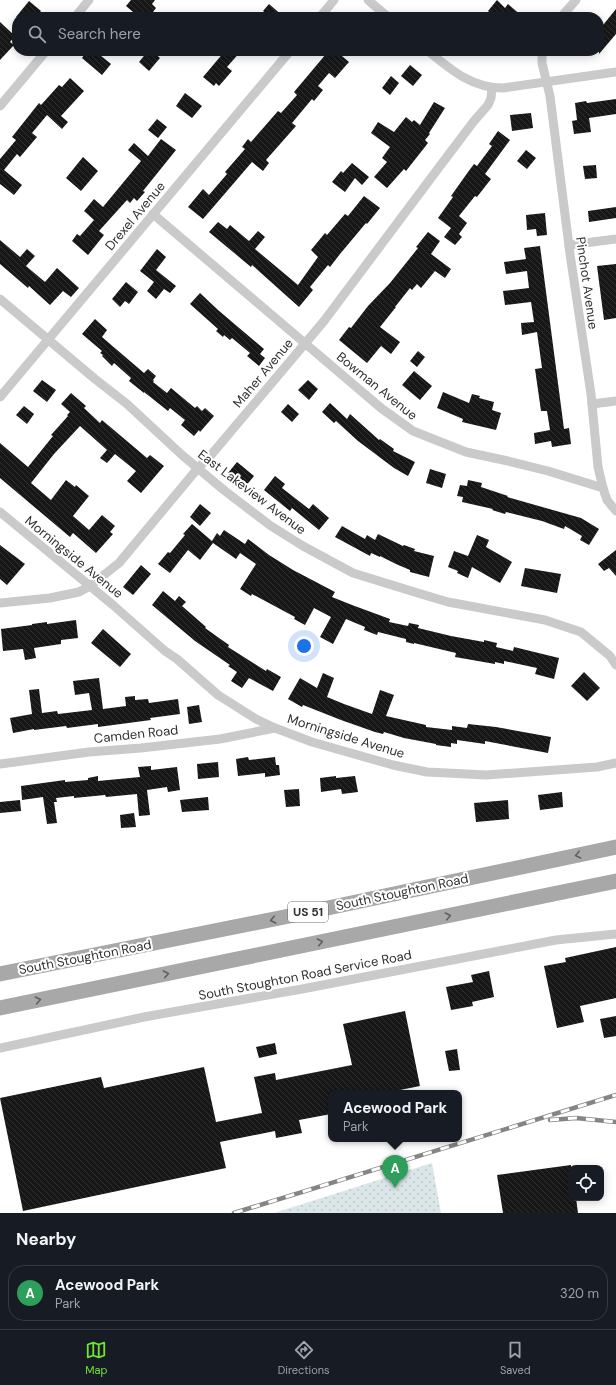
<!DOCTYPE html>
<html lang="en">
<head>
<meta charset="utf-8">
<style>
  :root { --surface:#171b24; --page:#242831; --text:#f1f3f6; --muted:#9ea1a6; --line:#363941; --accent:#6fe434 }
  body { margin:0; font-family:"DM Sans",sans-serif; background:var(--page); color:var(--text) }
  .controls { position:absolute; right:12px; bottom:12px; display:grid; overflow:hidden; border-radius:8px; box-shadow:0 2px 10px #0003 }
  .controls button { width:36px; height:36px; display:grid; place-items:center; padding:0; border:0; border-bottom:1px solid var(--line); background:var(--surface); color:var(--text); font:20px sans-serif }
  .you { position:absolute; left:304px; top:646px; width:14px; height:14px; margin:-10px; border:3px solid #fff; border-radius:50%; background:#1a73e8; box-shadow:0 0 0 6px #1a73e833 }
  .badge { display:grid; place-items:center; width:26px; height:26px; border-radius:50%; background:var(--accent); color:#fff; font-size:13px; font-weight:700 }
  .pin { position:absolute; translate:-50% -33px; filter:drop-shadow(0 1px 2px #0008) }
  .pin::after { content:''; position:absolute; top:21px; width:14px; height:12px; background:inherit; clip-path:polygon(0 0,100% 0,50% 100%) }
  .popup { position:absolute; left:328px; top:1090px; width:134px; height:52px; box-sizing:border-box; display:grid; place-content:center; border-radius:8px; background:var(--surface); filter:drop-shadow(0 1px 3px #0005); font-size:13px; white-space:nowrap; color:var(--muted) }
  .popup b { font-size:15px; color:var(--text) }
  .popup::after { content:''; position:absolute; left:50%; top:100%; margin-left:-8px; border:8px solid transparent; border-top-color:var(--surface) }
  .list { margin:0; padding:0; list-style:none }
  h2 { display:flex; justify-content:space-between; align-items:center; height:52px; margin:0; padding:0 16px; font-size:17px }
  h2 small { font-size:13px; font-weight:400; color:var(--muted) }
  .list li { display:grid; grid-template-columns:26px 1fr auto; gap:12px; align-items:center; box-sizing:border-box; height:56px; margin:0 8px 8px; padding:0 8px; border:1px solid var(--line); border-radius:16px }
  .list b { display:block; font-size:15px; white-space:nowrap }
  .list p { margin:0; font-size:13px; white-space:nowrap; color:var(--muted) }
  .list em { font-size:13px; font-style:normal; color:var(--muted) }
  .icon { flex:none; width:22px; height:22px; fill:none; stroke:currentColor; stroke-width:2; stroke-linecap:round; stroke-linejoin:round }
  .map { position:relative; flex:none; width:616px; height:1213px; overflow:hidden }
  .search { position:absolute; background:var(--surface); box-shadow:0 2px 10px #0003; left:12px; right:12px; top:12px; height:44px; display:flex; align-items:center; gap:10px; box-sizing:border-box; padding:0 14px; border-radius:16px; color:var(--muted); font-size:15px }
  .sheet { height:116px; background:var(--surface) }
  nav { display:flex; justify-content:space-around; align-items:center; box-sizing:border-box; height:56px; border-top:1px solid var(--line); background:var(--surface); font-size:11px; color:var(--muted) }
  nav a { display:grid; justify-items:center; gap:2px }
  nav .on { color:var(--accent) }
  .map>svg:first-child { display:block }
  .park { fill:url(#park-dots) }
  .building { fill:url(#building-back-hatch) }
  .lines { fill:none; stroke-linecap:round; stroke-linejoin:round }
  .minor { stroke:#cacaca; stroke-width:9 }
  .primary { stroke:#a8a8a8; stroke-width:15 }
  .rail-casing { stroke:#858585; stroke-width:4.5 }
  .rail { stroke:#fff; stroke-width:3; stroke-dasharray:9; stroke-linecap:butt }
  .oneway { stroke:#606060 }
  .labels { text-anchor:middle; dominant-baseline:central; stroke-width:4; stroke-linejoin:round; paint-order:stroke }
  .shield { fill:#fff; stroke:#6e6e6e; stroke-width:1 }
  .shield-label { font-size:12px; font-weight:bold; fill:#303030 }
  .street-label { font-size:13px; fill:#303030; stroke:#fff }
</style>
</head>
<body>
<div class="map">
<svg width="616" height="1213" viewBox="0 0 616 1213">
  <defs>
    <pattern id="park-dots" width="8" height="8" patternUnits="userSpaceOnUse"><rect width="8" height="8" fill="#dbe6e9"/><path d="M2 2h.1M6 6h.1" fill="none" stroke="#bcc6c8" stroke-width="1.8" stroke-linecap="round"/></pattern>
    <pattern id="building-back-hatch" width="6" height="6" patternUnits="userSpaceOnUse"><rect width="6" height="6" fill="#171717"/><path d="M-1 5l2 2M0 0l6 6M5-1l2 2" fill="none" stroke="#303030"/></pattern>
  </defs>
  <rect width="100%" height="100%" fill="#fff"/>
  <polygon class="park" points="432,1163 441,1213 274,1213"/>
  <g class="building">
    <polygon points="131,0 155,0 152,4 156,8 153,12 159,17 139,17 126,6"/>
    <polygon points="497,0 505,8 508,4 523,17 495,17 488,11"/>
    <polygon points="29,1 41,11 36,17 16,17"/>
    <polygon points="269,4 284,17 270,17 263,11"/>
    <polygon points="616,9 616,34 599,54 599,30"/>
    <polygon points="0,22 15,36 10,42 14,45 0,60"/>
    <polygon points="87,51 95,51 111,64 102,75 82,58"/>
    <polygon points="148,51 152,51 160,58 149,71 139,62"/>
    <polygon points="225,51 241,51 227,67 232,71 219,86 216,83 214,86 203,77"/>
    <polygon points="331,51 336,51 349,62 335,78 329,73 318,86 323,90 314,101 312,99 292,123 296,126 266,160 269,163 263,171 252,162 203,219 188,207 203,189 209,195 227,174 225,172 245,149 242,147 248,139 251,142 278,111 281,113 297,95 294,92 326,54 328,54"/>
    <polygon points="410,65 422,75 413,86 401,76"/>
    <polygon points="391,76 399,83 390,95 382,88"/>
    <polygon points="70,78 84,91 61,116 68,122 62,129 47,115 32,133 37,137 20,157 17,154 4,170 22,185 14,195 0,184 0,159 16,140 12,137 39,103 41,105 59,85 62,87"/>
    <polygon points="185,93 202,106 192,118 176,106"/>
    <polygon points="616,99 616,114 589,118 591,132 574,134 572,121 577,120 575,103 586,101 587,103"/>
    <polygon points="434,102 445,108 429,133 430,134 425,140 428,143 406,171 404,169 387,188 374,177 387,162 382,158 390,147 371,133 378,122 394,132 406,117 412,122 414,120 420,125"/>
    <polygon points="531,113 533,128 512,131 510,115"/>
    <polygon points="157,119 167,127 158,138 148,130"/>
    <polygon points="498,131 510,140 485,174 491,179 477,197 475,196 459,216 467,223 459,234 462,237 455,245 444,237 451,228 438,218 453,197 451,196 468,172 474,164 477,166 492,146 489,144"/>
    <polygon points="161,139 176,150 143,191 145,192 137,201 134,198 130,203 127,200 99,231 104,235 88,255 72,241 77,234 80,236 94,220 84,211 94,199 103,207 141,161 128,150 134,143 148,156"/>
    <polygon points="526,150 536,158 527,169 517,161"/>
    <polygon points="83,157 98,171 81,191 66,178"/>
    <polygon points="352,163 369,177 362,185 355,178 345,192 332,182 341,171 343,173"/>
    <polygon points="596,165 597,178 585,179 583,166"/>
    <polygon points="364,196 380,208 367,224 366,223 340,254 330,267 328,265 310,287 313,290 299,307 252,265 251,267 209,232 218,222 227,229 230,225 249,241 258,231 265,237 255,249 298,285 318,257 311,250 325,233 327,235 345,214 348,216"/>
    <polygon points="616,207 616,218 589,222 588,211"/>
    <polygon points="545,213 547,235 537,236 536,229 527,230 526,215"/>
    <polygon points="428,232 440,241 431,254 451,269 445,278 435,271 421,288 417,284 412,290 410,288 395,307 396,307 380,327 400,342 391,354 381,346 367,363 339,340 349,327 351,328 368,306 390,283 418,248 416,247"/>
    <polygon points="0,240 20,257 27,249 35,256 26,266 45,282 57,268 79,288 71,297 63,291 50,305 29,286 28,288 0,264"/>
    <polygon points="540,246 564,429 569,428 571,444 552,447 551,441 535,444 534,433 550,430 547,411 541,411 535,369 542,368 537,332 522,335 521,323 534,322 531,302 505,305 503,291 529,288 527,271 506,274 504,262 526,259 524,248"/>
    <polygon points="157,249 166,257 156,270 176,286 170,293 164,289 156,299 147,291 154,282 140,271"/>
    <polygon points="616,264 616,318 604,320 597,266"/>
    <polygon points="126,282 138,292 129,304 125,301 120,307 112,299"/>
    <polygon points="200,293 218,310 264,349 260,354 265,358 259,366 247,356 250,353 232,338 230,340 224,335 223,337 216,331 218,329 190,304"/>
    <polygon points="95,319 107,330 102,337 144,373 148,369 156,376 153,380 154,381 153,382 167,393 171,388 195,408 197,406 202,411 205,408 214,416 200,432 199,430 194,436 181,425 185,420 170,408 168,411 144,392 144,393 129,381 131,378 114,363 112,366 102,356 103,355 100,353 102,351 82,334"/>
    <polygon points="418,351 425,357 417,367 410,361"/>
    <polygon points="414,371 432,386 420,400 402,385"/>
    <polygon points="42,380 56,390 47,402 33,391"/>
    <polygon points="308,380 318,389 309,400 298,390"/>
    <polygon points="443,392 469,403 472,394 480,396 479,398 494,402 492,410 501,413 496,430 462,422 463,419 437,408"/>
    <polygon points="71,393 86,406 84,408 100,423 102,420 147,458 150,455 164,466 141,493 127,481 136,471 115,454 107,463 100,458 107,450 80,426 54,454 31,483 51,500 66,480 75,487 76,485 89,496 73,516 89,530 102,515 115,526 110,532 113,534 96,553 73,533 70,537 0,478 0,443 28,467 53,436 51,435 68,416 67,415 70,412 61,404"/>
    <polygon points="330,403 347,419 350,414 379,440 380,439 394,449 393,451 415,462 408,476 394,468 358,441 336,421 334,423 322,412"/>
    <polygon points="288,404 299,414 292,422 281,412"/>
    <polygon points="24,406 34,414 27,424 16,415"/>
    <polygon points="237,462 254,476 245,487 228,473"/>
    <polygon points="430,469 446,474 442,488 426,483"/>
    <polygon points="275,476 285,484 282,488 309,509 313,504 329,518 319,530 292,508 290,511 264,490"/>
    <polygon points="468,480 482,483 481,487 508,496 507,497 581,518 599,529 589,545 580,540 582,536 565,526 564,529 542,521 506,512 505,514 492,510 493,509 462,502 463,497 457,496 460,485 467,486"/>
    <polygon points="200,504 211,513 200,526 190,517"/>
    <polygon points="192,524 212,541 217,533 220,536 224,530 245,544 248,539 269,555 293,570 335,592 332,597 352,605 390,619 389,622 408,626 409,623 419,625 418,628 451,636 484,642 484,640 497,643 496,647 513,651 514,647 559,658 554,679 535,674 537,668 504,661 504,664 495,662 495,664 455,657 456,653 414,643 414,644 406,642 406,639 378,632 377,635 364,630 365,627 346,619 333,644 320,637 331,617 314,608 305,625 294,619 295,617 252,594 251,596 240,589 256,564 240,553 236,559 213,543 200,560 188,550 170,573 158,564 168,552 170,553 185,535 183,534"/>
    <polygon points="342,526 365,539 367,535 375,540 378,534 403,546 404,545 415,549 414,551 434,556 429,577 410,572 410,570 396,564 380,556 380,557 371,553 370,556 335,537"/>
    <polygon points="477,535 489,540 486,547 512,562 500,583 472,567 468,578 457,573 458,571 448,567 454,551 468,556"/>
    <polygon points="0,545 25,564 7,585 0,579"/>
    <polygon points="616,550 616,576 609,568 604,571 598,564"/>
    <polygon points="141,565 151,574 133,595 123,587"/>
    <polygon points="525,568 561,574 557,593 521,586"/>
    <polygon points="163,591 175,601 179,596 186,602 182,606 206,627 205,628 229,645 228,647 266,671 267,669 281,677 273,691 249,678 242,688 231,681 237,672 228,666 230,665 195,641 152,605"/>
    <polygon points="76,620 78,638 61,640 61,644 34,648 36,658 25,660 23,649 3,651 1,629 32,625 32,624 47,622 47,624"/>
    <polygon points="103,629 131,654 120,667 91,643"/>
    <polygon points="584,672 600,688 587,701 571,686"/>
    <polygon points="323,673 334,678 327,697 344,704 372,714 380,690 394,695 386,716 426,725 426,727 452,730 452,726 467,728 468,724 496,727 551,737 548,753 485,741 485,744 457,740 457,744 451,743 451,747 436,745 436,744 404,738 384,732 383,734 375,732 341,720 303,705 302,707 288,699 300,678 317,688"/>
    <polygon points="99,678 103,709 126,706 125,697 135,696 135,700 148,699 149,703 178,699 180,714 150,718 151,720 98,727 98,724 67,728 66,726 34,730 34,729 13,733 10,718 32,714 29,690 39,689 42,713 57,711 58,714 92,710 89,693 75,695 73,681"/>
    <polygon points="199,705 202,722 189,724 187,707"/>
    <polygon points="248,757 249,760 275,757 276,765 279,765 280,775 265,777 265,773 238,776 236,759"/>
    <polygon points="218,762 219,777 198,779 197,764"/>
    <polygon points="151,766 151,770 177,767 180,790 168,792 167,787 147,790 150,815 139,816 137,794 106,797 105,795 74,798 74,796 56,798 57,802 54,802 57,823 47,824 43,797 22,800 21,786 65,780 65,782 88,780 88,778 98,776 98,781 140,777 138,767"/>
    <polygon points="336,776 336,778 355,776 358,792 342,794 341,789 321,792 320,778"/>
    <polygon points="299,789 300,806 286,807 284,790"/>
    <polygon points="562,792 563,807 540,810 538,795"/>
    <polygon points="208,797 209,810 182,812 180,800"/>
    <polygon points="20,800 21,811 0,813 0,802"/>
    <polygon points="508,800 509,819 476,822 474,803"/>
    <polygon points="134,813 136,827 121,828 120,815"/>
    <polygon points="616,947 616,998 580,1006 584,1022 557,1028 544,966 566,962 565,958"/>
    <polygon points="489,971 494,997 472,1002 473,1006 451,1010 446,987 473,982 471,975"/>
    <polygon points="405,1011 420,1086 385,1093 331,1093 331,1114 299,1120 302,1133 276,1138 275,1131 220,1142 226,1168 23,1211 0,1098 101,1077 104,1088 204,1067 216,1122 262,1113 254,1077 275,1073 276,1080 352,1065 343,1024"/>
    <polygon points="616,1016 616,1036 604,1038 600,1019"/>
    <polygon points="275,1043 277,1054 259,1058 256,1047"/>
    <polygon points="457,1049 460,1070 449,1071 445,1051"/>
    <polygon points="571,1165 571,1198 576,1198 578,1213 503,1213 497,1175"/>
  </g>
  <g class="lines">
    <g class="minor">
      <polyline points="368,0 388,17"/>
      <polyline points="75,17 89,0"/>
      <polyline points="320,17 334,0"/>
      <polyline points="561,17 576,0"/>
      <path d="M428,51C451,70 472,88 503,88L616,72"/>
      <polyline points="542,51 542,63 550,96 570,254 591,394 598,467 603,488"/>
      <polyline points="0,106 46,51"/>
      <polyline points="153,214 381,408 413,431 466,452 508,461 548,471 603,488 607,500 616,511"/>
      <polyline points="569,245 616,239"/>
      <polyline points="0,299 95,379 127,404 182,455 225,491 271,526 303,546 353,573 421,594 448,602 545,620 581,632 610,656 616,665"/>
      <polyline points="0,397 290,51"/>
      <polyline points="592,404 616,401"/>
      <polyline points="0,512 113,605 165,651 177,659 218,695 256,719 275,728 312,742 393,765 427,772 486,775 597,767 616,763"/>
      <polyline points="0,603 50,598 79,592 90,586 119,563 198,468 211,455 324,321 440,166 474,121 488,105 491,98 492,88"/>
      <polyline points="0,764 89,752 141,748 220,739 275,728"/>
      <polyline points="0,1048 144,1017 302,989 556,940 616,934"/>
    </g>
    <g class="primary">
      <polyline points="0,974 309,912 616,847"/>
      <polyline points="0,1008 616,881"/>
    </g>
    <g class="rail-casing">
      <g id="rail">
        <polyline points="550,1120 576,1118 616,1122"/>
        <polyline points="234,1213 616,1095"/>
      </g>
    </g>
    <use href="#rail" class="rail"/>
  </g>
  <defs><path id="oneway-chevron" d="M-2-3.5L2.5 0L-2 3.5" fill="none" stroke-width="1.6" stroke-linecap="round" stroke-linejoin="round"/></defs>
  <g class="oneway">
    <use href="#oneway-chevron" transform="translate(578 855) rotate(168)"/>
    <use href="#oneway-chevron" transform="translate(448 916) rotate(-12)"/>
    <use href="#oneway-chevron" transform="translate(273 920) rotate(169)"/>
    <use href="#oneway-chevron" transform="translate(320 942) rotate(-12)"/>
    <use href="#oneway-chevron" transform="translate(166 974) rotate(-11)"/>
    <use href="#oneway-chevron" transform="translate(38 1000) rotate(-12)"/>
  </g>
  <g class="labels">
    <rect class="shield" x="288" y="902" width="40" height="20" rx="3"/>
    <g class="shield-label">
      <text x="308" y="912">US 51</text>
    </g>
    <g class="street-label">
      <text transform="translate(135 216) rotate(-50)">Drexel Avenue</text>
      <text transform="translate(587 283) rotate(82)">Pinchot Avenue</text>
      <text transform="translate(263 373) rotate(-50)">Maher Avenue</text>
      <text transform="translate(377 386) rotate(39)">Bowman Avenue</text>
      <text transform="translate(252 492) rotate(37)">East Lakeview Avenue</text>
      <text transform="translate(74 557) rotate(39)">Morningside Avenue</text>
      <text transform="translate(136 734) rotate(-6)">Camden Road</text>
      <text transform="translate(346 736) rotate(17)">Morningside Avenue</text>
      <text transform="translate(402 892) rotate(-12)">South Stoughton Road</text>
      <text transform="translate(85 957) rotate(-11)">South Stoughton Road</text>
      <text transform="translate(305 975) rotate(-11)">South Stoughton Road Service Road</text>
    </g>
  </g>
</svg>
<div class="controls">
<button><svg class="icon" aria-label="locate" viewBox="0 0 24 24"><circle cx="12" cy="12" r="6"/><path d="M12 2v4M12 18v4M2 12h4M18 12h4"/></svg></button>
</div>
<div class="you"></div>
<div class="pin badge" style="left:395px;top:1188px;background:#2e9e5b">A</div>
<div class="popup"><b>Acewood Park</b>Park</div>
<div class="search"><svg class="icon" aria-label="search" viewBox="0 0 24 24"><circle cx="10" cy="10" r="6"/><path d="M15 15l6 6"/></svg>Search here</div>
</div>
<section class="sheet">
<h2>Nearby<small></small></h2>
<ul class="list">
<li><span class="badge" style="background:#2e9e5b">A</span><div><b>Acewood Park</b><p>Park</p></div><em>320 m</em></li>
</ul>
</section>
<nav>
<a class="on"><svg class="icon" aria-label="map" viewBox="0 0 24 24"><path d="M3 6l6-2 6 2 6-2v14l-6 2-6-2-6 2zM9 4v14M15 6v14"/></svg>Map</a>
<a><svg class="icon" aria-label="directions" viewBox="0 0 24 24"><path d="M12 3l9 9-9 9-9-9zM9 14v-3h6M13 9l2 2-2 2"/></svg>Directions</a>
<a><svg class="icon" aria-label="saved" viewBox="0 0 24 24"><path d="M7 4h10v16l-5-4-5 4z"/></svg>Saved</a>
</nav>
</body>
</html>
